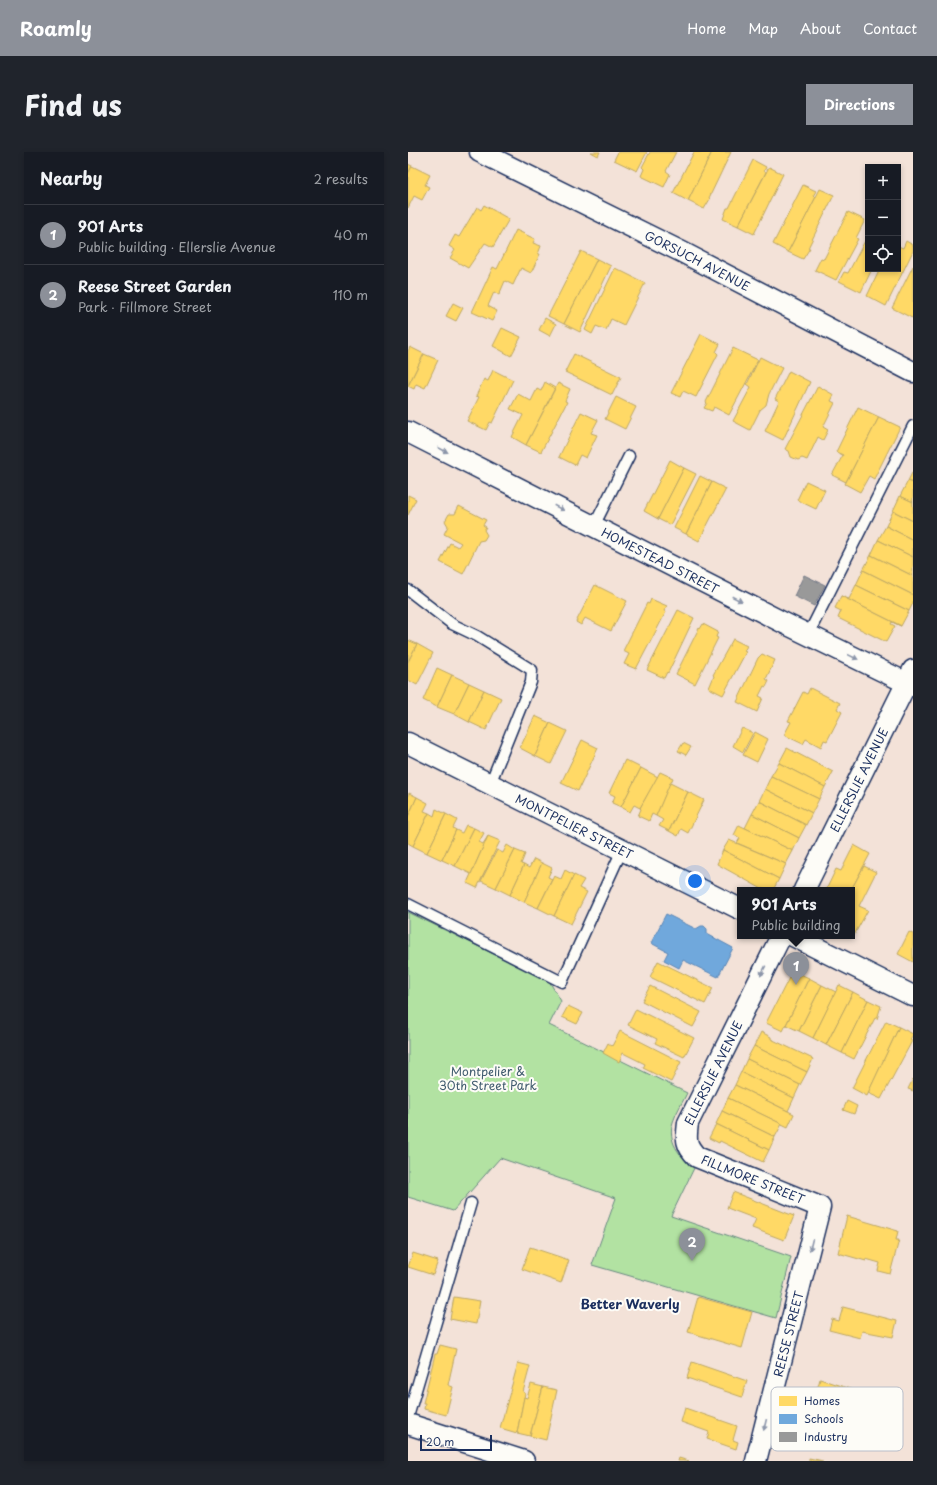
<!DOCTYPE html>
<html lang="en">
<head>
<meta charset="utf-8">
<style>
  :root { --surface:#171b24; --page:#20242c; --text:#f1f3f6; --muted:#9ea1a6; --line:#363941; --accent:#8c9099 }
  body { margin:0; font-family:"Playpen Sans",sans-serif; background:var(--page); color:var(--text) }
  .controls { position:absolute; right:12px; top:12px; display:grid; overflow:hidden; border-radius:0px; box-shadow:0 2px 6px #0003 }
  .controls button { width:36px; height:36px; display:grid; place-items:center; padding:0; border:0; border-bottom:1px solid var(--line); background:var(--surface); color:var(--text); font:20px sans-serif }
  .scale { position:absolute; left:12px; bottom:10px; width:72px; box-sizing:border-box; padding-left:4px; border:2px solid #1b2f5e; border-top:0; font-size:11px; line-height:14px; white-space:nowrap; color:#1b2f5e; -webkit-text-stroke:3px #fdfcf7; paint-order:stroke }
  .you { position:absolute; left:287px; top:729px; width:14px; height:14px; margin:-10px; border:3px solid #fff; border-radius:50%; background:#1a73e8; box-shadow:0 0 0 6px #1a73e833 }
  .badge { display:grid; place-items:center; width:26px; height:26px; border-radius:50%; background:var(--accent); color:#fff; font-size:13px; font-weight:700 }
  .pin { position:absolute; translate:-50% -33px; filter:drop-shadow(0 1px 2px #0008) }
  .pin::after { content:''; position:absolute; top:21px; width:14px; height:12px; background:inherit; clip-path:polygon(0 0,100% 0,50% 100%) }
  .popup { position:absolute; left:329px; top:735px; width:118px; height:52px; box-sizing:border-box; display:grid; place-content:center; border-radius:0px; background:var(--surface); filter:drop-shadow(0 1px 3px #0005); font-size:13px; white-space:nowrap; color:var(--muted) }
  .popup b { font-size:15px; color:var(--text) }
  .popup::after { content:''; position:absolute; left:50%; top:100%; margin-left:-8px; border:8px solid transparent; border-top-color:var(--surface) }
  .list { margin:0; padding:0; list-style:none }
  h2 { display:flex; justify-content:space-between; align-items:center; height:52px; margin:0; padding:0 16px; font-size:17px }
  h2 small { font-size:13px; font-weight:400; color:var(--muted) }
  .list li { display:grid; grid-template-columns:26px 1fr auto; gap:12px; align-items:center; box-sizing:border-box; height:60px; padding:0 16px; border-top:1px solid var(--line) }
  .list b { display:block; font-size:15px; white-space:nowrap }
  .list p { margin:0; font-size:13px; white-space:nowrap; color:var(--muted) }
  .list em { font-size:13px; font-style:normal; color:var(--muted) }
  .icon { flex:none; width:22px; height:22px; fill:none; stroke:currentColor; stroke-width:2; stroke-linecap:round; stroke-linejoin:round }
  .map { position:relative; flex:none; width:505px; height:1309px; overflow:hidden; border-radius:0px }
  header { display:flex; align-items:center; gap:24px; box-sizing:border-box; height:56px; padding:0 20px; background:var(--accent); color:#fff }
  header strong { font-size:19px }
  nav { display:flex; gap:22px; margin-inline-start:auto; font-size:14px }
  .intro { display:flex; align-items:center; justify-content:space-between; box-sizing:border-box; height:96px; padding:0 24px }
  h1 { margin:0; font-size:28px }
  .button { padding:10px 18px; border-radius:0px; background:var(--accent); color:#fff; font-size:14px; font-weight:700 }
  main { display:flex; gap:24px; padding:0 24px }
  aside { flex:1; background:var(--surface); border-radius:0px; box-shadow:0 2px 6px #0003 }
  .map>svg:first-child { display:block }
  .green { fill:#b2e2a2; stroke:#668880 }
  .homes { fill:#ffd966; stroke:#bba664 }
  .schools { fill:#6fa8dc; stroke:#5684b6 }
  .industry { fill:#999; stroke:#737987 }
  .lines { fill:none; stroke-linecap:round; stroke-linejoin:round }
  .lane-casing { stroke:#1b2f5e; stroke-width:13 }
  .street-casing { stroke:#1b2f5e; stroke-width:23 }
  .lane { stroke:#fdfcf7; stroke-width:10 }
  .street { stroke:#fdfcf7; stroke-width:20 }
  .oneway { fill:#8c96aa }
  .labels { text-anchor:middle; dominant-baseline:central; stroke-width:4; stroke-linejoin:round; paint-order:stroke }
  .street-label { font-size:12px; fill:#1b2f5e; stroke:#fdfcf7 }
  .park-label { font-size:12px; fill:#415c6f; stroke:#fdfcf7 }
  .neighbourhood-label { font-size:13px; font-weight:bold; fill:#1b2f5e; stroke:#fdfcf7 }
  .key { fill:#fdfcf7; stroke:#b9bec9; stroke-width:1 }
  .key-label { font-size:11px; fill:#1b2f5e }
</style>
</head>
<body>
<header>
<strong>Roamly</strong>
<nav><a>Home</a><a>Map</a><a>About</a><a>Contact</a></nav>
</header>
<div class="intro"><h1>Find us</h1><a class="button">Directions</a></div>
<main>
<aside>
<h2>Nearby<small>2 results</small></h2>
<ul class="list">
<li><span class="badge">1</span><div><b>901 Arts</b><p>Public building · Ellerslie Avenue</p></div><em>40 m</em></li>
<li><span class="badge">2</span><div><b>Reese Street Garden</b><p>Park · Fillmore Street</p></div><em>110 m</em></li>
</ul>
</aside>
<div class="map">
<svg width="505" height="1309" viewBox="0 0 505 1309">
  <rect width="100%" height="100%" fill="#f3e2d8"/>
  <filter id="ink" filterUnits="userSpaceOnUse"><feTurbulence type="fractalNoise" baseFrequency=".025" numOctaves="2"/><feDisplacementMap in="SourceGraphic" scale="8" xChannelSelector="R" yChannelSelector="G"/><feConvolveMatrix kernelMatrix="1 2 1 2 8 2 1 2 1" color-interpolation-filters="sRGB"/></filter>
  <g filter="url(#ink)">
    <path class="green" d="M0,760L141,829L153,849L141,873L279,941C275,950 268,960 265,970C259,988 271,1006 287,1014L263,1064L383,1105L368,1166L184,1113L208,1046L92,1006L45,1059L0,1045Z"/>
    <g class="homes">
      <polygon points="183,0 192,0 190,4"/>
      <polygon points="210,0 239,0 229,19 206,8"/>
      <polygon points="242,0 268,0 258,19 262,22 256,35 233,24 236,17 234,15"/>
      <polygon points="286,0 304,0 280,49 265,41"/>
      <polygon points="304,0 323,0 301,46 302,47 296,57 280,49"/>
      <polygon points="345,8 358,15 356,19 358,20 330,74 315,67 319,56 321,56"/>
      <polygon points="0,12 4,14 0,22"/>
      <polygon points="4,14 22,23 17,33 21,35 14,48 6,44 0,56 0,22"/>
      <polygon points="361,15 375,22 346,82 330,74"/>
      <polygon points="395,33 408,39 405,44 408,45 380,100 365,92"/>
      <polygon points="412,37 426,43 400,96 402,96 395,107 380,100"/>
      <polygon points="76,53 101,67 85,95 77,91 60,116 42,106 47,98 41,94 47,83 51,85 69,55 73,58"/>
      <polygon points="440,60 457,68 448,86 450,87 428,128 407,118 413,106 416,107"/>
      <polygon points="108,78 127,87 125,91 133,94 130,102 132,102 123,121 113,116 105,133 97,129 91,143 86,140 80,154 89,159 84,169 64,160 85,115 89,117"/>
      <polygon points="460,83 460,117 464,117 453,140 431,129 436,120 440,121"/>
      <polygon points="498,89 505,93 505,99 478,154 459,144 472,117 490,117 490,94 495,96"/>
      <polygon points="173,99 189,107 156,172 140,164"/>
      <polygon points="189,107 203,114 172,180 156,172"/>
      <polygon points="505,114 505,164 504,166 484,156"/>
      <polygon points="207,116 237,131 216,173 203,167 198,178 188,174 184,182 177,178"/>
      <polygon points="45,151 55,156 48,169 38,164"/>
      <polygon points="137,166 148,172 142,184 131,178"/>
      <polygon points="94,176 113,185 103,204 85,194"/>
      <polygon points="293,182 312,192 308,200 310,202 288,245 275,239 272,245 263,241"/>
      <polygon points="2,195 16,202 0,234 0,199"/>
      <polygon points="325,196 350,208 321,263 306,255 304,259 296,256 299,251 298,250"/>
      <polygon points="16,202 30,208 17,236 8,232 6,237 0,234"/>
      <polygon points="166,202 213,225 204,243 157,220"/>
      <polygon points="352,205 374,216 361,242 358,253 352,258 342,278 325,269 343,235 339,232"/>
      <polygon points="85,218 105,228 84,271 82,270 78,278 59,269 71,245 68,244 76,227 80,229"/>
      <polygon points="381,219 402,230 375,288 357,279 371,249 367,247"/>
      <polygon points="137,230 147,236 118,293 104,285 115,263 102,257 110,242 123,249 129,237 133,239"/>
      <polygon points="150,231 162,237 157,249 159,250 133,300 118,293"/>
      <polygon points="410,234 426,243 423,249 427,251 415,275 420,278 415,288 410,285 399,308 394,306 390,308 383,305 381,299 377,297"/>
      <polygon points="208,245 228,255 217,277 197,267"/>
      <polygon points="450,255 471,265 438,330 424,323 435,303 428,300"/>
      <polygon points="173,260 190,268 183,281 189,283 178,306 172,303 167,313 151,305"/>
      <polygon points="471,265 492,275 466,327 461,324 452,340 437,332"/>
      <polygon points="262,308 276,316 250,367 236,359"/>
      <polygon points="276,316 288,322 262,373 250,367"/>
      <polygon points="505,319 505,331 500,329"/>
      <polygon points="292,324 304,330 278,382 266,376"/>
      <polygon points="398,329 417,338 408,357 389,348"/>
      <polygon points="500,329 505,331 505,350 492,344"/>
      <polygon points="304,330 318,337 291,389 278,382"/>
      <polygon points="0,343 8,347 0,363"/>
      <polygon points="492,344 505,350 505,369 485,359"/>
      <polygon points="51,354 78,368 75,373 78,375 76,378 79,383 76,388 71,389 55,422 32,410 42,391 50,395 53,391 36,382 40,374 37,369 41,362 47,362"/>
      <polygon points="485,359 505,369 505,388 478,374"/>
      <polygon points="478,374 505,388 505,405 470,388"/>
      <polygon points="470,388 505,405 505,424 463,403"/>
      <polygon points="463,403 505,424 505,443 455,418"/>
      <polygon points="455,418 505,443 505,451 501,459 448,433"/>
      <polygon points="187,433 219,449 203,479 177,466 173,473 168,470"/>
      <polygon points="448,433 501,459 493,474 433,444 441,447"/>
      <polygon points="433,444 493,474 484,470 483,472 487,474 478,490 430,466 433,459 427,456"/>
      <polygon points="243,447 259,454 256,459 258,460 228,517 216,512 221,502 215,499 239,451 241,452"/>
      <polygon points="270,458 286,466 260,521 259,520 256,526 239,518"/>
      <polygon points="295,472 310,480 308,485 310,486 287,532 268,522 291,476 292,477"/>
      <polygon points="325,487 339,494 336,499 338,500 315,543 301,536 306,524 305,523"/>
      <polygon points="0,488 9,492 0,510"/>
      <polygon points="9,492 25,501 9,533 0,528 0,510"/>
      <polygon points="354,502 367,508 358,527 361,529 358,535 356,534 351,544 355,546 349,560 329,550 350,506"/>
      <polygon points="29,516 44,523 29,555 15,548"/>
      <polygon points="44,523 61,531 46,562 29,555"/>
      <polygon points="61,531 76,538 61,570 46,562"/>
      <polygon points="402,536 432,551 429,557 434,560 419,589 416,588 413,595 398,587 395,592 376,583 383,570 380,569 395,540 399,542"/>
      <polygon points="76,538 93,546 78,578 61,570"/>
      <polygon points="127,564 142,571 127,604 112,596"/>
      <polygon points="142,571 159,579 143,612 127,604"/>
      <polygon points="334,576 345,581 335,600 325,594"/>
      <polygon points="347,580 360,587 349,610 335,603"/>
      <polygon points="174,588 190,596 170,639 153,631"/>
      <polygon points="275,591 283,595 278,603 270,599"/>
      <polygon points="379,596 425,620 417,635 371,611"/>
      <polygon points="217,608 233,616 213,655 204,651 207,644 201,641"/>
      <polygon points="371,611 417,635 411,647 363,624"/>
      <polygon points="233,616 250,625 232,656 226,653 222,660 213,655"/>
      <polygon points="252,620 265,626 248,664 244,662 241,669 230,664 233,657 232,656"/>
      <polygon points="363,624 411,647 404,661 357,637"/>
      <polygon points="262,631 280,640 261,679 251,674 255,668 248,664"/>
      <polygon points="357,637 404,661 398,673 351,649"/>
      <polygon points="280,640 296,648 280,681 273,677 270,684 261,679"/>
      <polygon points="1,641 9,645 0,665 0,643"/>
      <polygon points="9,645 20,651 16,659 21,661 5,694 0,691 0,665"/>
      <polygon points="351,649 398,673 391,686 344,662"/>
      <polygon points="28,657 38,662 19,701 5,694 21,661 26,664"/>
      <polygon points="38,662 49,668 45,676 48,678 34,708 19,701"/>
      <polygon points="344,662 391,686 385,699 337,676"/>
      <polygon points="58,673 66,676 47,714 34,708 48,678 54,681"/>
      <polygon points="331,673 385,699 378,712 329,691 332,686 326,683"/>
      <polygon points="66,676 76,681 71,690 75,692 80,684 63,722 47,714"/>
      <polygon points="80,684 92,689 69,736 59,731"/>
      <polygon points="321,688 378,712 371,727 315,698"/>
      <polygon points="99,693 107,698 88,736 73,729 89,698 95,701"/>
      <polygon points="446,693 462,702 443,738 418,738 428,717 433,719"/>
      <polygon points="107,698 117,702 113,712 116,713 102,743 88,736"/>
      <polygon points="315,698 371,727 365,738 354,737 309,712"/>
      <polygon points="126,707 134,711 116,750 102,743 116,713 121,716"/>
      <polygon points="134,711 144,716 140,725 144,727 130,756 116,750"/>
      <polygon points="456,714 468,720 451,754 460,758 445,785 442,784 444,784 443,738"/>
      <polygon points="157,718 166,723 146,764 130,756 146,724 153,727"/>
      <polygon points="166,723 176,728 171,736 179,740 163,772 146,764"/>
      <polygon points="501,780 505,782 505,810 490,802"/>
      <polygon points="250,809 305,836 297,852 242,825"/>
      <polygon points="383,818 401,826 375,879 358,871 382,824"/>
      <polygon points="401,826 414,833 391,879 378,873"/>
      <polygon points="414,833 428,840 405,886 391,879"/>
      <polygon points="431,833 445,840 418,893 405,886"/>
      <polygon points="242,834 293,860 285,875 234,849"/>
      <polygon points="445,840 460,848 434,901 418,893"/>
      <polygon points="460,848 473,854 469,867 467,866 446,907 434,901"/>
      <polygon points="160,854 175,861 169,872 154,865"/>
      <polygon points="228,857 286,886 276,905 247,891 249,887 220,873"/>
      <polygon points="478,869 491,875 459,944 444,936"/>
      <polygon points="491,875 505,882 502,888 504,889 473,947 460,941"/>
      <polygon points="212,879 273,910 263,930 235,916 237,912 215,901 211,910 195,901 200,891 204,894"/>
      <polygon points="353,880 363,885 363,887 405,907 399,920 346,894"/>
      <polygon points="346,894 399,920 392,933 339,907"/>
      <polygon points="339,907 392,933 386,946 333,920"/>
      <polygon points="333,920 386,946 380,959 327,933"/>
      <polygon points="505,927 505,939 500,937"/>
      <polygon points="327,933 386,962 380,975 320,946"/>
      <polygon points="320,946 374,972 367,985 314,959"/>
      <polygon points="439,949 449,954 446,962 435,958"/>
      <polygon points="314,959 367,985 361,998 308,972"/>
      <polygon points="308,972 361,998 355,1010 312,989 311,991 301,986"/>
      <polygon points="325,1040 386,1064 376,1088 344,1076 348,1067 319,1056"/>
      <polygon points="439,1064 490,1079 488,1088 491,1088 482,1122 470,1119 472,1111 458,1107 458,1109 430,1101"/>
      <polygon points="122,1095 161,1108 153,1131 114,1117"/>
      <polygon points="5,1101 30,1109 25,1123 0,1115"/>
      <polygon points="46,1145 72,1149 68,1172 42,1167"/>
      <polygon points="290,1145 344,1160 334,1196 280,1180"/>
      <polygon points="435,1155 489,1169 485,1185 454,1179 452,1186 421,1178 424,1167 431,1169"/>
      <polygon points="32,1193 48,1197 40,1233 45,1235 38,1263 16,1257 17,1251 15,1251 27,1202 29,1202"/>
      <polygon points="284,1210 339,1229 334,1245 279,1226"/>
      <polygon points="110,1211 122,1214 115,1240 117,1241 109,1281 92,1276"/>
      <polygon points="412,1227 448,1239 442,1257 393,1240 394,1236 408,1241"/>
      <polygon points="123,1232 135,1235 122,1284 109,1281 116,1245 119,1246"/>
      <polygon points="135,1235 149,1238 138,1288 122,1284"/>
      <polygon points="393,1240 442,1257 437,1255 431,1271 421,1269 387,1256"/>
      <polygon points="474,1249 493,1254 486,1282 467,1277"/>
      <polygon points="277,1256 329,1274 325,1288 330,1290 328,1297 299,1287 301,1280 273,1270"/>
      <polygon points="271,1306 281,1309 270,1309"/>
      <polygon points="401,1306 415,1309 401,1309"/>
    </g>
    <polygon class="schools" points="258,762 288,777 293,774 296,774 299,777 299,782 325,796 310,825 275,808 271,816 256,808 260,800 243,791"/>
    <polygon class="industry" points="396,423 417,433 406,454 386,444"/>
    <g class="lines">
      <g class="lane-casing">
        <g id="lane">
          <polyline points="186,374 221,304"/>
          <polyline points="0,438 44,472 69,484 124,518 123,530 82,632"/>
          <polyline points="400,483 505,274"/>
          <polyline points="0,752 154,830 214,698"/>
          <polyline points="0,1265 63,1051"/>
        </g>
      </g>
      <g class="street-casing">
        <g id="street">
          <path id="s1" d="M72,0L274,100L505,220"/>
          <path id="s2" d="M0,280L378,472L505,534"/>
          <path id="s3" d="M0,591L332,757"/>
          <path id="s4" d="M396,738L505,518"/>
          <polyline points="385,784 505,844"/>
          <polyline points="0,1272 116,1309"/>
          <path id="s5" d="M348,1309L412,1055L289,1005C277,993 278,987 280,971L373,784"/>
        </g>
      </g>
      <use href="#lane" class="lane"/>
      <use href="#street" class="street"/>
    </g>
    <defs><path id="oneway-solid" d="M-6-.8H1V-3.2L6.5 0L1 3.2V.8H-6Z"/></defs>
    <g class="oneway">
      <use href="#oneway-solid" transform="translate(35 298) rotate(27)"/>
      <use href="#oneway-solid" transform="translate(151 356) rotate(27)"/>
      <use href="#oneway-solid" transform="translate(329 447) rotate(27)"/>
      <use href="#oneway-solid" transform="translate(445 505) rotate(26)"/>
      <use href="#oneway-solid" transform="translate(355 819) rotate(117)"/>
      <use href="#oneway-solid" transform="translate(403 1093) rotate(104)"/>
      <use href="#oneway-solid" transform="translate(357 1273) rotate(104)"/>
    </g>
  </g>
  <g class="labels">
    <g class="street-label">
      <text stroke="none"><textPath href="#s1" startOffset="243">GORSUCH AVENUE</textPath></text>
      <text stroke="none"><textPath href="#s2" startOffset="283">HOMESTEAD STREET</textPath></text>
      <text stroke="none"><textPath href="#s4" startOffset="123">ELLERSLIE AVENUE</textPath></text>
      <text stroke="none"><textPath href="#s3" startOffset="186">MONTPELIER STREET</textPath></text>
      <text stroke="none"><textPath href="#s5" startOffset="488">ELLERSLIE AVENUE</textPath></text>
      <text transform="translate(345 1027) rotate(22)">FILLMORE STREET</text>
      <text stroke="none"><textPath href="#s5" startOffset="131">REESE STREET</textPath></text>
    </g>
    <g class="park-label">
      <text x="80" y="919">Montpelier &amp;<tspan x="80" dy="14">30th Street Park</tspan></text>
    </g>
    <g class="neighbourhood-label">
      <text x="222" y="1151">Better Waverly</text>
    </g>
  </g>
  <rect x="363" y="1235" width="132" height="64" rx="6" class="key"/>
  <rect x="371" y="1244" width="18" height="10" fill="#ffd966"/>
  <rect x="371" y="1262" width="18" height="10" fill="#6fa8dc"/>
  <rect x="371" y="1280" width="18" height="10" fill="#999"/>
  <g class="key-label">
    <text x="396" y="1253">Homes</text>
    <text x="396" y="1271">Schools</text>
    <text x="396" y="1289">Industry</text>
  </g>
</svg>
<div class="controls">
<button>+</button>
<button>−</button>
<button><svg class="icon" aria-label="locate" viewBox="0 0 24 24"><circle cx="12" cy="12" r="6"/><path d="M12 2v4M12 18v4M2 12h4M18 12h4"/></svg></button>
</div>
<div class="scale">20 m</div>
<div class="you"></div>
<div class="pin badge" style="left:388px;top:833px">1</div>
<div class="popup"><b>901 Arts</b>Public building</div>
<div class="pin badge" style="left:284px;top:1109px">2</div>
</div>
</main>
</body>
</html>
